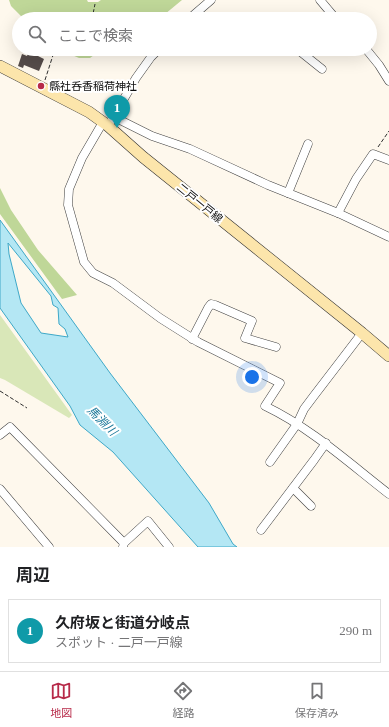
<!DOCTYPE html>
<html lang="ja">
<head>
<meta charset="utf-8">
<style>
  :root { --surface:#fff; --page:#f6f6f6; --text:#202124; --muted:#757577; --line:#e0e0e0; --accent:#b72a49 }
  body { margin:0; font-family:"Times New Roman","Noto Sans JP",serif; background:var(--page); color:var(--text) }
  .you { position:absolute; left:252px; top:377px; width:14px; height:14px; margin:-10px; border:3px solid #fff; border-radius:50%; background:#1a73e8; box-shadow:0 0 0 6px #1a73e833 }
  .badge { display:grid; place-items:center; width:26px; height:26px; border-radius:50%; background:var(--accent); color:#fff; font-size:13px; font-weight:700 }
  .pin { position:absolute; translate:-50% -33px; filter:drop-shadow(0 1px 2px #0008) }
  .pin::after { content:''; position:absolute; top:21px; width:14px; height:12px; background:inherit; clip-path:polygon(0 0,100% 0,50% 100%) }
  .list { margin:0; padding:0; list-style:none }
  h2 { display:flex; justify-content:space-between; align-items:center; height:52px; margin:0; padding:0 16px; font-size:17px }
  h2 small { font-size:13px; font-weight:400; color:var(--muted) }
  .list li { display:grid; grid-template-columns:26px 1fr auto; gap:12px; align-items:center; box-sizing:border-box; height:64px; margin:0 8px 8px; padding:0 8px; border:1px solid var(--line); border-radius:0px }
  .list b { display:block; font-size:15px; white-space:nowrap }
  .list p { margin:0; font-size:13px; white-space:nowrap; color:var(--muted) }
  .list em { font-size:13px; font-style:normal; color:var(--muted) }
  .icon { flex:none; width:22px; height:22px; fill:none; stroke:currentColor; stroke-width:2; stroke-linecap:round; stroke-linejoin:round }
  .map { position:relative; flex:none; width:389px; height:547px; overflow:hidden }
  .search { position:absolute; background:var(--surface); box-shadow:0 4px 16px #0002; left:12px; right:12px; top:12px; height:44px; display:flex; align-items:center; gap:10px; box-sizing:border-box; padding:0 14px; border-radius:22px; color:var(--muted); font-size:15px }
  .sheet { height:124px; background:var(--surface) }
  nav { display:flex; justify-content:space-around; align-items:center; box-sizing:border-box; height:56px; border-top:1px solid var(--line); background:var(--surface); font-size:11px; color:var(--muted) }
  nav a { display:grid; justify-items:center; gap:2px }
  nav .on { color:var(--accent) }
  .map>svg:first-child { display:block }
  .green { fill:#d9e7b8 }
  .forest { fill:#bfd798 }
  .water { fill:#b4e7f4; stroke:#3ea8c8; fill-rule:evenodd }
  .building { fill:#554c4a }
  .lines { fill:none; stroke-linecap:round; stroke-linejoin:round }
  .minor-casing { stroke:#404040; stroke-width:9 }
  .secondary-casing { stroke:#2f2f2f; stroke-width:12 }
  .path { stroke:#2f2f2f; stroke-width:1; stroke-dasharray:4 2; stroke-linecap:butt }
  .minor { stroke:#fff; stroke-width:8 }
  .secondary { stroke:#fce5ab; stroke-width:11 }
  .poi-dot { fill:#b72a49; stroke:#fff; stroke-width:1.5 }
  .labels { text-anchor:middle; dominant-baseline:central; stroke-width:4; stroke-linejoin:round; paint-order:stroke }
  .poi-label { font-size:11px; fill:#0d0d0d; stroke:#fff; text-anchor:start }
  .street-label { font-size:11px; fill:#0d0d0d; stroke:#fff }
  .water-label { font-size:12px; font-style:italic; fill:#1b789a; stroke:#fff }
</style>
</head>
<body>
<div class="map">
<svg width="389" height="547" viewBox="0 0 389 547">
  <rect width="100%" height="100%" fill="#fef8ed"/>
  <polygon class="green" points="0,315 72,415 69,418 5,380 0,378"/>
  <g class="forest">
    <polygon points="9,0 87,0 88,2 98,2 101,0 182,0 159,19 24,19 11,6"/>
    <polygon points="58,49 102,49 90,58 79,58"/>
    <polygon points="0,188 11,210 38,250 77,295 62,299 0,214"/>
  </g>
  <path class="water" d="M0,220L110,373L209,503L233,544L237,547H198L113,452L80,425L70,406L0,308ZM8,243L51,296L53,305L58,308L59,324L65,329L68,337L41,333L21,303L9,254Z"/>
  <polygon class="building" points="30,49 36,49 34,54 44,59 39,71 24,65 23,68 18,66 22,54 27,56"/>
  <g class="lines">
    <g class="minor-casing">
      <g id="minor">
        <polyline points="320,0 336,19"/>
        <polyline points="189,19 211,0"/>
        <polyline points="297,49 322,69"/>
        <polyline points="366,49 379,65 389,81"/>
        <polyline points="114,117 152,136 190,149 268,185 338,213 389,237"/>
        <polyline points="111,121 136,78 151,57 159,49"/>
        <path d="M103,122L82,158L69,189L68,205L84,262L93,273L113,283L160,318L198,342L280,383L265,406C311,428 349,463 389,494"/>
        <polyline points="288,193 308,144"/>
        <polyline points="338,213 356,179 373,154 389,160"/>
        <polyline points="192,339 208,308 211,304 215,305 252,321 245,338 276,347"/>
        <polyline points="0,435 10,427 124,543"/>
        <polyline points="270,462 297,424 304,409 313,397 362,333"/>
        <polyline points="293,488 311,506"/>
        <polyline points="0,489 49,547"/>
        <polyline points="261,530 314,460 326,443"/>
        <polyline points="123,547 124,543 148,521 169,547"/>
      </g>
    </g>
    <g class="secondary-casing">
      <polyline id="secondary" points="0,66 89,112 107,125 143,157 362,333 389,356"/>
    </g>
    <g class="path">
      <polyline points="92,19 95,4"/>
      <polyline points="45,80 55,49"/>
      <polyline points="378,147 389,131"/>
      <polyline points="0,391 27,408"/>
    </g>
    <use href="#minor" class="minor"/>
    <use href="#secondary" class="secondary"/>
  </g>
  <circle class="poi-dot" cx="41" cy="86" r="4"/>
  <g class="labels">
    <g class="poi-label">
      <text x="49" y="86">縣社呑香稲荷神社</text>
    </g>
    <g class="street-label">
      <text transform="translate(200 203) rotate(39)">二戸一戸線</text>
    </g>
    <g class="water-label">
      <text transform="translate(102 421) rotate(45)">馬淵川</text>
    </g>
  </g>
</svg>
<div class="you"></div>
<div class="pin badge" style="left:117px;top:128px;background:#0f9aa8">1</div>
<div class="search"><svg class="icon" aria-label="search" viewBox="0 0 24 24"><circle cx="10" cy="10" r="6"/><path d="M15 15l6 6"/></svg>ここで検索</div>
</div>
<section class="sheet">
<h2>周辺<small></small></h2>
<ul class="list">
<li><span class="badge" style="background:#0f9aa8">1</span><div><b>久府坂と街道分岐点</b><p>スポット · 二戸一戸線</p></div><em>290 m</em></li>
</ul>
</section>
<nav>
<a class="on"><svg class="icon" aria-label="map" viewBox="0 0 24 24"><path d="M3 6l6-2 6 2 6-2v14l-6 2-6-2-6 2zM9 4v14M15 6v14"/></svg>地図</a>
<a><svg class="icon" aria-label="directions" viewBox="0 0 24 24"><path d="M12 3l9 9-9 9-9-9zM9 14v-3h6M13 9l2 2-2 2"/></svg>経路</a>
<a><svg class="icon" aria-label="saved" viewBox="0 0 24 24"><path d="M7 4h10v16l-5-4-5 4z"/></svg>保存済み</a>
</nav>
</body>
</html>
